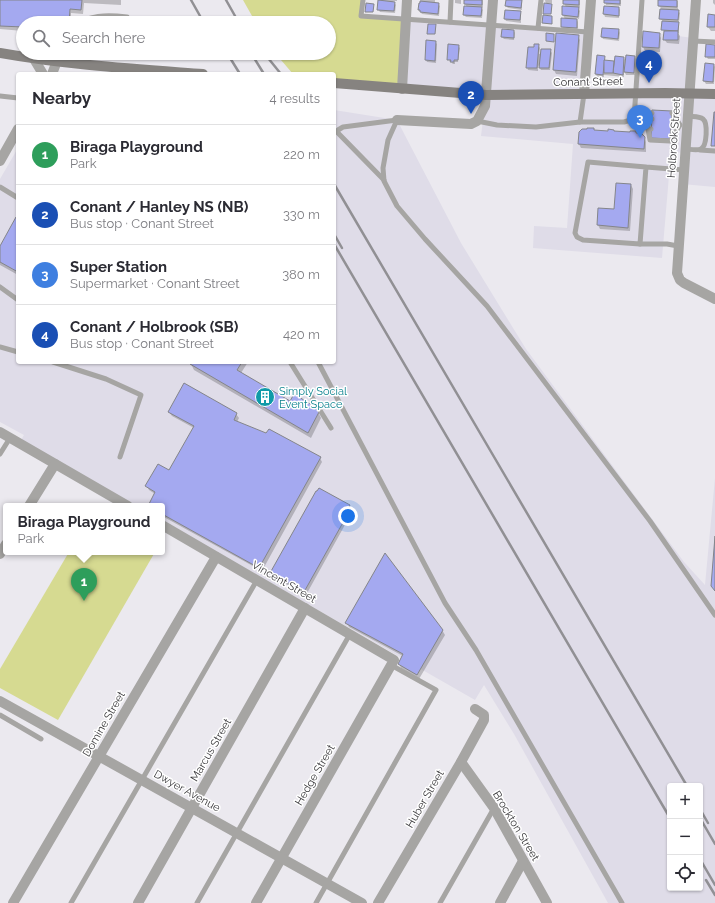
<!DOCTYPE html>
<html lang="en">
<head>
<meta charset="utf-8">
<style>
  :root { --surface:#fff; --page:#f7f7f7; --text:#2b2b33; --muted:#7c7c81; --line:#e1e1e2; --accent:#7c3aed }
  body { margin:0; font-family:Raleway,sans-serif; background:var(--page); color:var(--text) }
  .controls { position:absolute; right:12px; bottom:12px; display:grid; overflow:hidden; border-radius:4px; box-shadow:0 1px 3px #0004 }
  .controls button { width:36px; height:36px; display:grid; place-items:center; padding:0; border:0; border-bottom:1px solid var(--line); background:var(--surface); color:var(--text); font:20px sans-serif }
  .you { position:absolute; left:348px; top:516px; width:14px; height:14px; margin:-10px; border:3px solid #fff; border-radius:50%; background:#1a73e8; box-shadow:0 0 0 6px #1a73e833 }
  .badge { display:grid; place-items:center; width:26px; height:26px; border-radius:50%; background:var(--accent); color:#fff; font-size:13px; font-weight:700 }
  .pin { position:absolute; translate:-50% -33px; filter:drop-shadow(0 1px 2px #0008) }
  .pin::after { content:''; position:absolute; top:21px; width:14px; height:12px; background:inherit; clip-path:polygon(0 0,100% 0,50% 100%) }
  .popup { position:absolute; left:3px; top:503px; width:162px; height:52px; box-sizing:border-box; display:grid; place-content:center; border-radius:4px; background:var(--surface); filter:drop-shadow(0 1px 3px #0005); font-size:13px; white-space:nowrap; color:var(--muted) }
  .popup b { font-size:15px; color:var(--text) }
  .popup::after { content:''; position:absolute; left:50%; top:100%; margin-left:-8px; border:8px solid transparent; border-top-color:var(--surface) }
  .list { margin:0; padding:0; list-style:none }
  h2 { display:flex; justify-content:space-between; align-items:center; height:52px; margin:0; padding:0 16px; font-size:17px }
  h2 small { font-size:13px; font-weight:400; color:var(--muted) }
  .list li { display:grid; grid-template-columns:26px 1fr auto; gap:12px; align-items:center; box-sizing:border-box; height:60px; padding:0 16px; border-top:1px solid var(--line) }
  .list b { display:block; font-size:15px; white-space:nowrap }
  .list p { margin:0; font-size:13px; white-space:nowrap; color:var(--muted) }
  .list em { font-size:13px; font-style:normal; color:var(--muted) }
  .icon { flex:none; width:22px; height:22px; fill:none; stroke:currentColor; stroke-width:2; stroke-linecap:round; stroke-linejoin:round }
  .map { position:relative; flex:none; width:715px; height:903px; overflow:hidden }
  .search { position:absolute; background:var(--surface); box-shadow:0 1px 3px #0004; left:16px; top:16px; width:320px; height:44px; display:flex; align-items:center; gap:10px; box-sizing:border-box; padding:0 14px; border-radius:22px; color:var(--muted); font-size:15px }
  .panel { position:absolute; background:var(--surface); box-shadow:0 1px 3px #0004; left:16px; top:72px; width:320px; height:292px; border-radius:4px }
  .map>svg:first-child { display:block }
  .built { fill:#dfdce8; fill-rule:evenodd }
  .green { fill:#d6da91 }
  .shadow { fill:#0003 }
  .building { fill:#a4a9f0; stroke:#84858a }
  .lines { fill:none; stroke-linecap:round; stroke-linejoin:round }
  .service { stroke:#a6a5a3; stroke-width:5 }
  .minor { stroke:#a6a5a3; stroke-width:10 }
  .tertiary { stroke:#a6a5a3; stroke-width:10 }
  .secondary { stroke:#868380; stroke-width:10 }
  .rail { stroke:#919094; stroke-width:2.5 }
  .labels { text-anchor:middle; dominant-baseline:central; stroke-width:3; stroke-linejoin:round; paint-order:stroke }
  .street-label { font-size:11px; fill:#39383b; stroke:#fff }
  .culture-label { font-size:11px; fill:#0d838f; stroke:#fff; text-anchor:start }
</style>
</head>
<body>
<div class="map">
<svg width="715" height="903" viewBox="0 0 715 903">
  <rect width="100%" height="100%" fill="#ebe9ef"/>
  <g class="built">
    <polygon points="405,19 588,32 584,94 635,93 640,31 693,38 689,93 715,94 715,187 682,184 685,153 671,152 662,258 533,248 534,226 567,228 573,144 481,136 486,95 402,89"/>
    <path d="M334,110L397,120L461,243L526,349L684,562L705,585L715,478V903H608L514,734L484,685L475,700L162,521V506H136L20,442L24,435L0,422V179L18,148V362H334ZM670,786H700V888H670Z"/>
  </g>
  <g class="green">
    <polygon points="243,0 363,0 361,16 405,19 402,89 334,83 334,74 293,74 275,53 329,53 329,23 256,23"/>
    <polygon points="69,552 155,552 58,720 0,688 0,669"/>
  </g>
  <g class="shadow">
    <polygon points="0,0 121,0 121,5 84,3 83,14 71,13 71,23 23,23 23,31 0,29"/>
    <polygon points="379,0 397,0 397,1 393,1 396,5 395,13 380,12 378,9"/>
    <polygon points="420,0 435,0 435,3 438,4 440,6 439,16 422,14 419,10 421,2"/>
    <polygon points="455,0 461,0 461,4 455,3"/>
    <polygon points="465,0 483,0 483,7 481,7 483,10 482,18 466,17 464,15 467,7 465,4"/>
    <polygon points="507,0 522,0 522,10 508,8 506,6"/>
    <polygon points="545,0 552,0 552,3 546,3 546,4"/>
    <polygon points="564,0 580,0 580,7 577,7 580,11 579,19 576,18 578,22 578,30 563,29 562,26 565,19 563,15 566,7 564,3"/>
    <polygon points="605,0 621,0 621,6 606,5"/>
    <polygon points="659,0 678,1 678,11 680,13 679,22 678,22 679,25 679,33 678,33 680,36 679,44 667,43 664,39 665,32 662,29 663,21 660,19 661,8 659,6"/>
    <polygon points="713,0 715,0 715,5 713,3"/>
    <polygon points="605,7 619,8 620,10 619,18 605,17 604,14"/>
    <polygon points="520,12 521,15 521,23 506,21 505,19"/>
    <polygon points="715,16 715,31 711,31 708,27"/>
    <polygon points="619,30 620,33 619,41 603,39 602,37"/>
    <polygon points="514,31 515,33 514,40 504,39 502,37"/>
    <polygon points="644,33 659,34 661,38 660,52 645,51 643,47"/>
    <polygon points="557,35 578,36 580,40 577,76 556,74 554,70"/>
    <polygon points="435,42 437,44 436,63 427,62 426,60"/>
    <polygon points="538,45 540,48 539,54 550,50 552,53 550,70 541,70 538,65 538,71 528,70 527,67 535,48"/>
    <polygon points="458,46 460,48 458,62 455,62 455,64 453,64 448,59"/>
    <polygon points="715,46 715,59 708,59 706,56"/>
    <polygon points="598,56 604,57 605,61 615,62 624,58 626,62 635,57 636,59 635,75 626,75 624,71 624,77 604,75 604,77 597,77 596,74"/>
    <polygon points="706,64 714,65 715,67 714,84 706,84 704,81"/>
    <polygon points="594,131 609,132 614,131 615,132 644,137 646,142 646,152 581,148 579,144"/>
    <polygon points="631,185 633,189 630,231 600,229 598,225 615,210"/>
    <polygon points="18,219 18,275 0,265 0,248"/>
    <polygon points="192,362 248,362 241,373 291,402 316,408 321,418 311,438 194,370 191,364"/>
    <polygon points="169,412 236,414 239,418 237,422 320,458 322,462 262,571 162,516 162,506 149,506 155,494 149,490 147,486 170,472 194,428 172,416"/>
    <polygon points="349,506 351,510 350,512 351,514 306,595 273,577 271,573"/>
    <polygon points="347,623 442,630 445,635 419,679 401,668 399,664 403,656 349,627"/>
  </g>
  <g class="building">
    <polygon points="0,0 82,0 81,10 70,9 69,23 23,23 23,27 0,26"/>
    <polygon points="378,0 395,2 394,11 377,10"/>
    <polygon points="464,0 482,0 482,5 464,4"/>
    <polygon points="506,0 522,0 521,8 505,6"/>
    <polygon points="563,0 579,0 579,5 563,4"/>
    <polygon points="604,0 620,0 620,4 604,3"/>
    <polygon points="658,0 677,0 677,7 658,6"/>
    <polygon points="420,1 439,3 438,14 420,12 420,10 418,10 419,3 420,3"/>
    <polygon points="366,3 374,4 373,12 365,12"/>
    <polygon points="544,3 552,4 551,14 543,14"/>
    <polygon points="464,6 482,7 481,16 463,15"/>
    <polygon points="562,6 579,7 578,17 562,15"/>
    <polygon points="604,6 619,7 619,16 603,14"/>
    <polygon points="660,9 679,10 678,20 659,19"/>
    <polygon points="505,10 521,11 520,20 504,19"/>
    <polygon points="708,14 715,15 715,27 707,27"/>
    <polygon points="543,15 552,16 552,24 542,23"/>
    <polygon points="561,18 577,19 577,28 561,27"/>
    <polygon points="662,21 679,22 678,31 661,30"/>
    <polygon points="428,24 436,24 435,34 427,34"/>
    <polygon points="602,28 619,29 618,39 601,37"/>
    <polygon points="502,29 514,30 514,38 501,37"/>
    <polygon points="643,31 660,33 659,48 642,47"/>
    <polygon points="664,31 678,31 678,40 663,40"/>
    <polygon points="546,33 554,34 554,42 546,41"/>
    <polygon points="556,33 579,35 576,72 553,70"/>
    <polygon points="426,40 436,41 435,61 425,60"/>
    <polygon points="448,44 459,45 458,60 454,60 454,62 450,62 451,60 447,60"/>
    <polygon points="534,44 539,44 537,68 526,68 528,47 534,47"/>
    <polygon points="706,44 715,45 715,57 705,57"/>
    <polygon points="541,49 551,49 549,68 539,68"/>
    <polygon points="597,55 605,56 603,75 595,74"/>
    <polygon points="626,55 635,56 634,73 624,72"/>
    <polygon points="615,56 624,57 623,75 613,73"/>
    <polygon points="604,60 614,61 613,73 604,73"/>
    <polygon points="705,63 714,64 713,82 703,81"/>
    <polygon points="652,110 672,111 670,139 651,138"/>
    <polygon points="714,112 715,112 715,146 711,146"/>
    <polygon points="587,128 594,128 594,130 608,131 608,129 614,130 614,131 630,132 630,131 636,131 636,133 641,133 645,137 644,149 578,144 579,132 582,129 587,129"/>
    <polygon points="616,183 631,184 628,228 597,225 598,208 614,209"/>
    <polygon points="16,217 18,218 18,272 0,262 0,246"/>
    <polygon points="191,362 242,362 237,370 290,401 294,394 317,408 319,412 308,433 190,364"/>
    <polygon points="184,383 237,413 234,420 266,433 269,429 321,457 259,568 162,514 162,506 148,506 155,492 145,486 158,464 169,470 194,426 168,412"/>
    <polygon points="319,488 350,505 348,509 350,510 304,592 270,573 316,491 317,491"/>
    <polygon points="715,536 715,591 711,586"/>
    <polygon points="385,553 443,630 417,675 398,664 403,654 345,623"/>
  </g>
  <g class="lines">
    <g class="service">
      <polyline points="363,0 361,16 588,32"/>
      <polyline points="450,22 451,0"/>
      <path d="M79,23L80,21C98,15 109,15 127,17"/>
      <polyline points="538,28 541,0"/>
      <polyline points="693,41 715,42"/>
      <polyline points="75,64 76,53"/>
      <polyline points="0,96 18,98"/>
      <polyline points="634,119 646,119 652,113"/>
      <polyline points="397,120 388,140 383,168 384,181 397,206 425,239 487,306 650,521 715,615"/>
      <polyline points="477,121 497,125 536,127 580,122 624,122 634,119 642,0"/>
      <polyline points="580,122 584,94"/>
      <polyline points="648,129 650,140 670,141 680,125 672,113"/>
      <polyline points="651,129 648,129 646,119 652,119"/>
      <path d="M685,149C689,149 697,151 701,149C707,146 708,123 703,119C699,116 692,117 687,116"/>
      <polyline points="700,150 715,151"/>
      <polyline points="646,167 588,162 575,233 577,237 583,240 640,244 646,167 684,170"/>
      <polyline points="384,180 338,133 338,130 343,127 397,120"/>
      <polyline points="0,187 18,198"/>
      <polyline points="640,244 667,244 678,246"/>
      <polyline points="0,287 18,300"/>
      <polyline points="0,347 18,352"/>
      <polyline points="53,362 106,379 141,395 120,457"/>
      <polyline points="290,362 331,428"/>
      <polyline points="318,362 445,603 476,650 622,903"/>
      <polyline points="0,454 10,438"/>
      <polyline points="0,715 41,739"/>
      <polyline points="71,903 257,580"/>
      <polyline points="197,903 350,634"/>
      <polyline points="316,903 436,690 391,665"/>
      <polyline points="440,903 494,808"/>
    </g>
    <g class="minor">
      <polyline points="34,59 43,74"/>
      <polyline points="52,74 57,61"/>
      <polyline points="402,89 407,0"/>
      <polyline points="584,94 591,0"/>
      <polyline points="397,120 471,124 477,121 485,106 493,0"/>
      <polyline points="0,161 18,129"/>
      <polyline points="0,432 128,506"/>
      <polyline points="29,506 55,464"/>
      <polyline points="162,525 394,660 256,903"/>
      <polyline points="0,554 6,544"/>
      <polyline points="0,701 362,903"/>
      <polyline points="461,762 494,808 547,903"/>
      <polyline points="13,903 216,557"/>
      <polyline points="138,903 305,608"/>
      <polyline points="378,903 461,762 484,720 484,715 475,709"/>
      <polyline points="500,903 523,861"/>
    </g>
    <polyline class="tertiary" points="696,0 677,273 680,280 684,283 715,299"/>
    <g class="secondary">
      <path d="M0,53C67,65 135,69 203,74"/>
      <polyline points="334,83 486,95 665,93 715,94"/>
    </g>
    <g class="rail">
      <polyline points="191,0 204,23"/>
      <polyline points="226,0 239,23"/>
      <polyline points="227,53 240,74"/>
      <polyline points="251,53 264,74"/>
      <polyline points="264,53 281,74"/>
      <polyline points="334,184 687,786"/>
      <polyline points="334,234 342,248"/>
      <polyline points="334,244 670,818"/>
      <polyline points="700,809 708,823"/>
      <polyline points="700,818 715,844"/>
      <polyline points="700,859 715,885"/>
      <polyline points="706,880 715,895"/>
    </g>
  </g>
  <defs>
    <g id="building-disc" transform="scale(1)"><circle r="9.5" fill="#0f9aa8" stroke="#fff"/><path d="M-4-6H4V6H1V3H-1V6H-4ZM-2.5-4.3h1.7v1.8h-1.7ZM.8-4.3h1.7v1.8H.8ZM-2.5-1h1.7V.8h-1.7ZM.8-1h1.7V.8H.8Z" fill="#fff"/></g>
  </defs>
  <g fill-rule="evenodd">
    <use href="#building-disc" x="265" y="397"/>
  </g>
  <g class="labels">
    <g class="street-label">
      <text transform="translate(588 82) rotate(-1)">Conant Street</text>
      <text transform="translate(674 138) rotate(-86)">Holbrook Street</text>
      <text transform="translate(284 582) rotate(30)">Vincent Street</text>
      <text transform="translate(104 724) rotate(-60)">Domine Street</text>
      <text transform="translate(211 750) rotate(-60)">Marcus Street</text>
      <text transform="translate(315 775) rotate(-60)">Hedge Street</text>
      <text transform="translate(187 791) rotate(29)">Dwyer Avenue</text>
      <text transform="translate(425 799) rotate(-60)">Huber Street</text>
      <text transform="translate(516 826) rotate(59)">Brockton Street</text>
    </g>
    <g class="culture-label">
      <text x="279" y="391">Simply Social<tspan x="279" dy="13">Event Space</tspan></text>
    </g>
  </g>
</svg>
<div class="controls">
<button>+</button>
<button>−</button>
<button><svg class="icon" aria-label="locate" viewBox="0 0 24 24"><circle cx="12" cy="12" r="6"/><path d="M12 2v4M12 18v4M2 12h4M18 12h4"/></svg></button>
</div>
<div class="you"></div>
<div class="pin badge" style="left:84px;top:601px;background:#2e9e5b">1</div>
<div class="popup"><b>Biraga Playground</b>Park</div>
<div class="pin badge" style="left:471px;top:114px;background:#1a4fb4">2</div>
<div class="pin badge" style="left:640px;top:138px;background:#3f7fe0">3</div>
<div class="pin badge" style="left:649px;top:83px;background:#1a4fb4">4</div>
<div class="search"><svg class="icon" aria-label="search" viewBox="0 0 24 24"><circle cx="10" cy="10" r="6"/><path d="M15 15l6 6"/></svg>Search here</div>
<section class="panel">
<h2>Nearby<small>4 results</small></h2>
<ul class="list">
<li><span class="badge" style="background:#2e9e5b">1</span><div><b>Biraga Playground</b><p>Park</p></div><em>220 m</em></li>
<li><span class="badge" style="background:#1a4fb4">2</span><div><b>Conant / Hanley NS (NB)</b><p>Bus stop · Conant Street</p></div><em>330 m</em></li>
<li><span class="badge" style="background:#3f7fe0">3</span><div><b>Super Station</b><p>Supermarket · Conant Street</p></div><em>380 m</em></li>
<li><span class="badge" style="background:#1a4fb4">4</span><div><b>Conant / Holbrook (SB)</b><p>Bus stop · Conant Street</p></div><em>420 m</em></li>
</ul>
</section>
</div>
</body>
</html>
